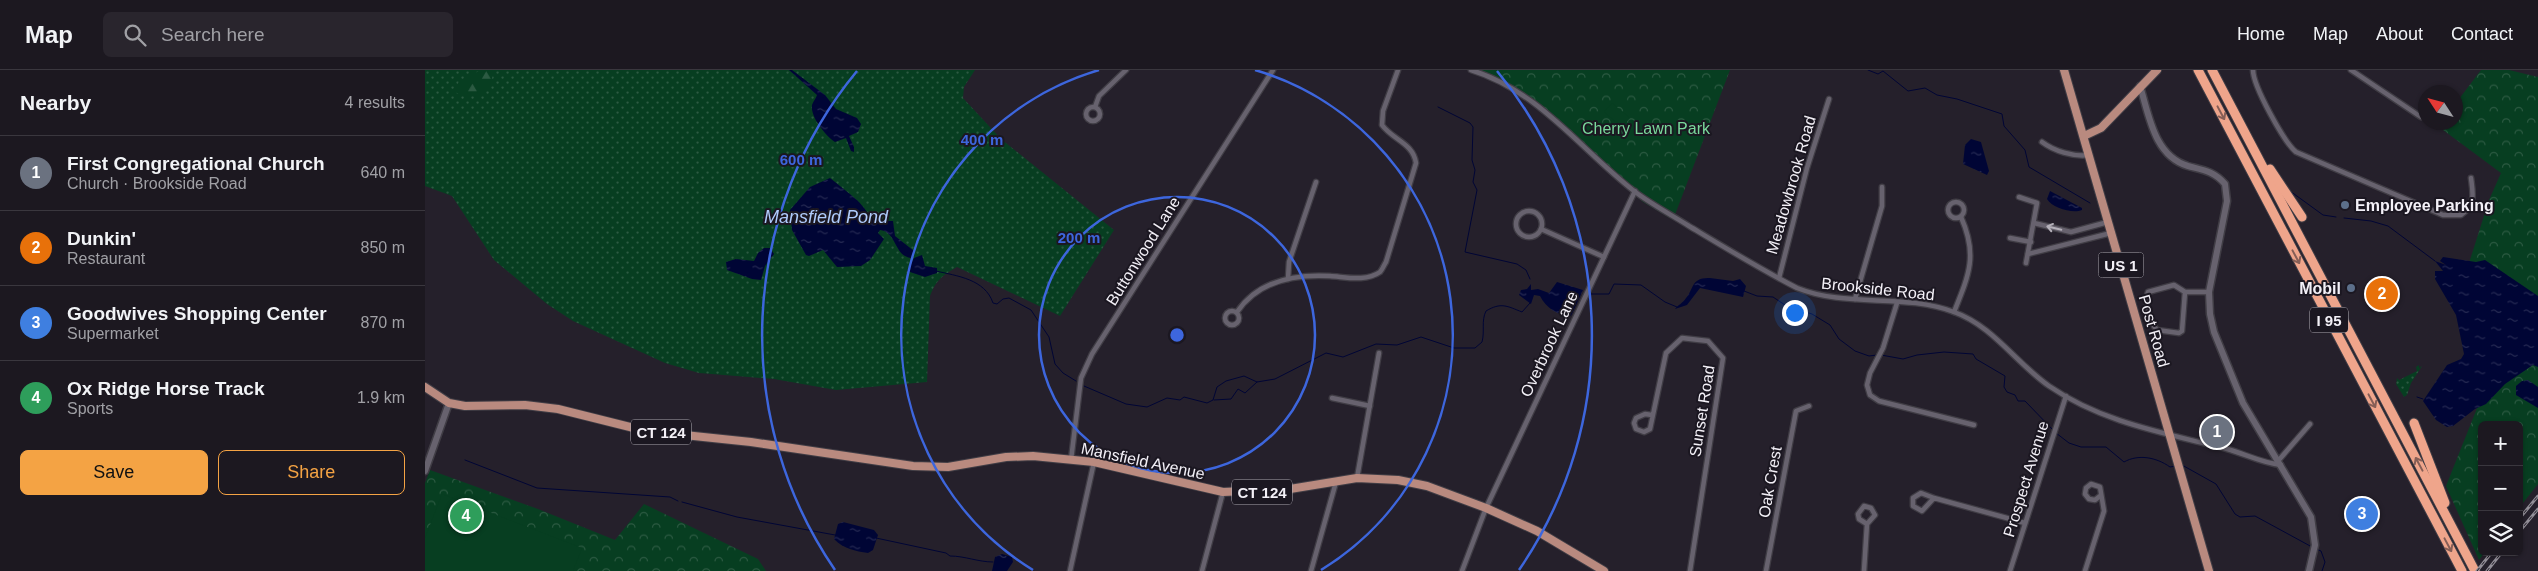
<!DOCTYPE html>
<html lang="en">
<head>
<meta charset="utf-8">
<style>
  :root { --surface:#1c1820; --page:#29252d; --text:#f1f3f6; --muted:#a0a0a5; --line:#3a373e; --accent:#f4a344 }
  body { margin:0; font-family:Arial,sans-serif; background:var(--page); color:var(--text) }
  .controls { position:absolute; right:15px; bottom:15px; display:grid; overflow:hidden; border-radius:8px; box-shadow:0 1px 4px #0004 }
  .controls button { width:45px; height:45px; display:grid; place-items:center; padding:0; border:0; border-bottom:1px solid var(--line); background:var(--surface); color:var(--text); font:25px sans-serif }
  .compass { position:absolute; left:1993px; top:15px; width:45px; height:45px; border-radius:50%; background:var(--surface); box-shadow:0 1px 4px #0004; rotate:306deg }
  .you { position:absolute; left:1369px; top:242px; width:18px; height:18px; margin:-12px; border:4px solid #fff; border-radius:50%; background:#1a73e8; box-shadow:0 0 0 8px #1a73e833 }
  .badge { display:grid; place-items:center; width:32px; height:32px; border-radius:50%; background:var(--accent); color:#fff; font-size:16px; font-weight:700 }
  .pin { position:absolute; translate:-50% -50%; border:2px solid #fff; box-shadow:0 1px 5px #0006 }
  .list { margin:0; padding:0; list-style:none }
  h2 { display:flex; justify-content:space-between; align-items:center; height:65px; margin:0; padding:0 20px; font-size:21px }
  h2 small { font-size:16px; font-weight:400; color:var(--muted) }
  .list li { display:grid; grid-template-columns:32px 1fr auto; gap:15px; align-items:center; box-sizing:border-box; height:75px; padding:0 20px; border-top:1px solid var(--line) }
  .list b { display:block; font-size:19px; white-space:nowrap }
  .list p { margin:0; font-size:16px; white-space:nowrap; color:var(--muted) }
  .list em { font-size:16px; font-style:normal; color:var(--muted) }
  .actions { display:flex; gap:10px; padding:15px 20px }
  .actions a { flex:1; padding:11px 0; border:1px solid var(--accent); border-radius:8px; text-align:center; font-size:18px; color:var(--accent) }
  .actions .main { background:var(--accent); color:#111 }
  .icon { flex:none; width:28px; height:28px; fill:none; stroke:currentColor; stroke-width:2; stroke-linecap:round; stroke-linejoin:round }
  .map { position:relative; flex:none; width:2113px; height:501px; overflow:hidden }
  header { display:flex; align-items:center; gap:30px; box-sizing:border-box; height:70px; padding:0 25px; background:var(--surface); border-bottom:1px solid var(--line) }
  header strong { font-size:24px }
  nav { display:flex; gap:28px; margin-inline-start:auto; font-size:18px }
  .search { width:350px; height:45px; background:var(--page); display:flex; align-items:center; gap:12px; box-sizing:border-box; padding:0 18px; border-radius:8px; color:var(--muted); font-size:19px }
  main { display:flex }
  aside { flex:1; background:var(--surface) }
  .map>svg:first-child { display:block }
  .grass { fill:url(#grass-dots) }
  .forest { fill:url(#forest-firs) }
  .park { fill:url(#park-crowns) }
  .garden { fill:#073e21 }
  .water { fill:url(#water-ripples) }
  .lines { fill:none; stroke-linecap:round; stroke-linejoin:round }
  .stream { stroke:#000535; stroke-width:1 }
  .street-casing { stroke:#403d45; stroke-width:7 }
  .secondary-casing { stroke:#403d45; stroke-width:9 }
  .primary-casing { stroke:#403d45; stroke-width:10 }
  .highway-casing { stroke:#403d45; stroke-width:11 }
  .street { stroke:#67626e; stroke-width:4.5 }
  .secondary { stroke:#67626e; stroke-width:6 }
  .primary { stroke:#b98a7f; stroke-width:8 }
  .highway { stroke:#efa58b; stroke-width:9 }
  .rail-casing { stroke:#938f98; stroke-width:3 }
  .rail { stroke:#1b1721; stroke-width:1; stroke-dasharray:4; stroke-linecap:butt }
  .oneway { stroke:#855e56 }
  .oneway2 { stroke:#b4b0b9 }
  .ring { fill:none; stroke:#3d66dd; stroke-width:2.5 }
  .service-dot { fill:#5c6f8a; stroke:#1b1721; stroke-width:2 }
  .labels { text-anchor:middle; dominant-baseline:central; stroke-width:4; stroke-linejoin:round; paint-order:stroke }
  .shield { fill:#1b1721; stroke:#b2afb7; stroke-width:1 }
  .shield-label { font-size:15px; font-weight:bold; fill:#f3f0f7 }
  .park-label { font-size:16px; fill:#7ad99c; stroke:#1b1721 }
  .street-label { font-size:16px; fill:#f3f0f7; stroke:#1b1721 }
  .poi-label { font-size:16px; font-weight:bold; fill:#f3f0f7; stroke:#1b1721; text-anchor:start }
  .water-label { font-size:18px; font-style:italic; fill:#afcbfc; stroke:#1b1721 }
  .centre { fill:#3d66dd; stroke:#1b1721; stroke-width:2.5 }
  .ring-label { font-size:15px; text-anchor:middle; font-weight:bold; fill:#3d66dd; stroke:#1b1721; stroke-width:4; stroke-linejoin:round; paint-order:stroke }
</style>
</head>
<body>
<header>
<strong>Map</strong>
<div class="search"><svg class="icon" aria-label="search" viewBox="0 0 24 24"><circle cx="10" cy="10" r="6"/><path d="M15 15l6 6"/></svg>Search here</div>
<nav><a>Home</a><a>Map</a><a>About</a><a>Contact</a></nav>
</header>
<main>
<aside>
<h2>Nearby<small>4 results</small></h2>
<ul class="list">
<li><span class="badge" style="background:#6b7280">1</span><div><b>First Congregational Church</b><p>Church · Brookside Road</p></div><em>640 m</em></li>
<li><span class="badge" style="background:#e8710a">2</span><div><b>Dunkin'</b><p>Restaurant</p></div><em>850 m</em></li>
<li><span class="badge" style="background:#3f7fe0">3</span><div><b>Goodwives Shopping Center</b><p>Supermarket</p></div><em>870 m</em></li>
<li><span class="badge" style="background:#2e9e5b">4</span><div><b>Ox Ridge Horse Track</b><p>Sports</p></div><em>1.9 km</em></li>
</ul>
<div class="actions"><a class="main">Save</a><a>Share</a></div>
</aside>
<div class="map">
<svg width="2113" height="501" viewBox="0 0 2113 501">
  <defs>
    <pattern id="grass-dots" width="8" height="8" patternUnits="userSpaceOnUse" patternTransform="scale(1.25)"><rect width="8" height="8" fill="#073e21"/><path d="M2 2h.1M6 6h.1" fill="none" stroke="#2c5a42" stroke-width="1.8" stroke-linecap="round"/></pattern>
    <pattern id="forest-firs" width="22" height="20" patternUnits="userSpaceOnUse" patternTransform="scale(1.25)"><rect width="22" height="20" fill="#073e21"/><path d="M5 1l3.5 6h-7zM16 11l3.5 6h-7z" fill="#2c5a42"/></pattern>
    <pattern id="park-crowns" width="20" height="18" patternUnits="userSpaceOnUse" patternTransform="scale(1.25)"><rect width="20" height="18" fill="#073e21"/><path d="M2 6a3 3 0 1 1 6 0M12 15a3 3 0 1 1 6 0" fill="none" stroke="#2c5a42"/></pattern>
    <pattern id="water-ripples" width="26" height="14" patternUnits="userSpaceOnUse" patternTransform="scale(1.25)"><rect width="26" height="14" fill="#000535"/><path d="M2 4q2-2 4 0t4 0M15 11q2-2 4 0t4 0" fill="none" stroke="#262a53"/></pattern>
  </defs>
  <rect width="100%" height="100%" fill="#25202b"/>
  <g class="grass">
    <path d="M0,0H550L539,17L538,28L576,69L689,160L635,246L532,197C518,205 511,210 505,226L502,312L411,320L349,309L274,303L240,293L148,251L122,234L69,190L27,126L0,116Z"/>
    <polygon points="1994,295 1994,298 1997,296 1986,313 1982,325 1979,327 1971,314 1972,308 1974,310 1992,301 1991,297"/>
  </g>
  <path class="forest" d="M56,0H69C68,4 67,8 66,12C60,27 41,29 30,22L34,11Z"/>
  <g class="park">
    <polygon points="1047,0 1305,0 1248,150 1218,132 1094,22"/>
    <polygon points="2056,0 2084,0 2113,7 2113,414 2094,438 2094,355 2057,355 2057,482 2060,482 2054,490 2021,416 2078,273 2038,212 2064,130 2076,103 2014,57 2017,53 2030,52 2031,33"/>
    <polygon points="5,400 113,439 190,470 219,434 333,489 341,501 0,501 0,413"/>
  </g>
  <g class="garden">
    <polygon points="1187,33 1205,48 1197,57 1179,42"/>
    <polygon points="17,424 157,478 148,501 0,501 0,468"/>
  </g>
  <g class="water">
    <path d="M364,0H367L400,25L411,39L432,48L436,54L433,62L424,66L429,77V82L426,81L421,68L410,72C401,66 385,47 387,35C388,32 391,28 392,25Z"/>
    <polygon points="1546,69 1556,72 1564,101 1562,105 1538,94 1540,75"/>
    <path d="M405,108C414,115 424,123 433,131C447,145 442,152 468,151L470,166L489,181L486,188C469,186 472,162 455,160L453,163L459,169L445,190L436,196L412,197L398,180L384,186L381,185L367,160L365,140L385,117Z"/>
    <path d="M1625,121L1657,138V140C1648,144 1627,138 1622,129Z"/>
    <polygon points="339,178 345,178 349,184 340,196 336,210 327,209 302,200 301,192 311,189 329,191 333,183"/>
    <polygon points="497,185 500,196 512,198 512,203 500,207 482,201 489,188"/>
    <polygon points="2018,187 2051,192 2060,190 2113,226 2113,297 2108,295 2080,314 2061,334 2050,339 2028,356 2022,357 2011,350 1998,331 2022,295 2036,289 2039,284 2031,245 2010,209 2010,201 2018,201 2010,191 2021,195 2015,191"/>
    <path d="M1285,208L1308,211L1315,209L1321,216L1318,227L1275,218L1262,235L1250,239C1253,235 1258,233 1261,228C1269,219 1266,207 1285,208Z"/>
    <path d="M1132,212L1158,220L1146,246C1132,245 1121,238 1115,226L1109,225L1106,234L1094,225L1096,220L1102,219L1106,214V220L1113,219L1124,223Z"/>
    <polygon points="2103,310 2113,317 2113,338 2091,325 2091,316 2097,311"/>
    <path d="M418,452L449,460L453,465L448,480L443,483C430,481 419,479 409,469L413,454Z"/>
    <polygon points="577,484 587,487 588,492 582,501 567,501 570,487"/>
  </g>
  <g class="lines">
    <g class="stream">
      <polyline points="1443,0 1453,4 1458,1 1483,21 1500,18 1512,25 1532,29 1577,44 1579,56 1600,80 1604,97 1665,133"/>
      <polyline points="1013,37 1045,53 1048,57 1047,90 1050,100 1048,112 1052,120 1040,182 1092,194 1101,200 1105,209"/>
      <polyline points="1865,121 1898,145 1911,147"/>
      <polyline points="1919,148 1946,151 1963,156 2010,191"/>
      <path d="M511,201C532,206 560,209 568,233L572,234L578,229L584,228L606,240L624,267L630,294L638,303L651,311"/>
      <polyline points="1319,221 1332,226 1348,227 1363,237 1387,244 1405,255 1414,269 1430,281 1444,286 1452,285"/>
      <polyline points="1165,224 1184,224 1189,214 1216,215 1240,232 1252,237"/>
      <polyline points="1456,285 1478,289 1492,285 1519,282 1548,284 1551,289 1580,306 1579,317 1582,322 1590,325 1593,331 1600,331 1628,360"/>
      <path d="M659,316L701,334L722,337L742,328L755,330L759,327L782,333L788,330L792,317L801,311L819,306L832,312L850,309L901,283L918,287L951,274L972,275L996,267L1029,278H1050L1057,272C1060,261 1056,251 1061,241C1076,232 1082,236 1097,242L1105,233"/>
      <polyline points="1992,327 1998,329"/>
      <polyline points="789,330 806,329 813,319 820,323 832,312"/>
      <path d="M1631,363L1644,373L1656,377H1681L1699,392C1713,384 1731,387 1745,397L1751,396"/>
      <polyline points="40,390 112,418 245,427 253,431"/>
      <polyline points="1757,395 1791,414 1810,444 1815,447 1830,446 1887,477"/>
      <polyline points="257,432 312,447 410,465"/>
      <path d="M451,468L521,483L525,486C540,486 553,492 568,492"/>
      <polyline points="1891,479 1896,481 1900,492 1897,501"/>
    </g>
    <g class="street-casing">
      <g id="street">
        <path d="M1046,0C1114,21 1155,79 1209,121C1226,134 1245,144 1264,156C1299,177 1335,199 1372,218C1422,238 1479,223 1529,242C1568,256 1591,293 1624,316C1678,353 1740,363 1802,379C1820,384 1837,393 1856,395"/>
        <path d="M1828,0C1828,16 1859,72 1871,82L2018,145H2036C2051,134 2048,124 2046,108"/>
        <polyline points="1926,0 1996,47"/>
        <polyline points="670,37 674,26 701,0"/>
        <circle cx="668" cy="44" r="7"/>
        <path d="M1617,72C1629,81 1648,87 1664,85"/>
        <polyline points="1594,127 1612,133 1601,193"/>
        <circle cx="1531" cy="140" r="8"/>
        <circle cx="1104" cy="154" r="13"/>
        <polyline points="1609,153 1646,162 1683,152"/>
        <polyline points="1116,159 1179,187"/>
        <polyline points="1585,168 1606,172"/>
        <polyline points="1603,184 1686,163"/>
        <polyline points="1354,208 1382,98 1404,29"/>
        <polyline points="863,209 864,192 891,112"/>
        <path d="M1760,222L1757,261L1754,263L1732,260C1725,253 1719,231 1723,222L1749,215L1760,222H1784"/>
        <polyline points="1430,229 1457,136 1457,117"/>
        <polyline points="1472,233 1458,278 1445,303 1442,315 1445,325 1454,331 1549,355"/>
        <circle cx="807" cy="248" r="7"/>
        <path d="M812,242C833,211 870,204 905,206C921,207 941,212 955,202C957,200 959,195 961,192L991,93C988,73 968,70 957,55L958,41L973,0"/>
        <path d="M1529,242C1544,205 1553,185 1536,147"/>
        <polyline points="907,328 945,336"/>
        <polyline points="1227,345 1220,344 1211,348 1209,353 1211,359 1219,362 1225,359 1241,283 1257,268 1283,271 1298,288 1265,501"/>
        <polyline points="646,390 656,308 667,284 848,0"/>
        <polyline points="1853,391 1885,354"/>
        <polyline points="932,408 954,283"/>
        <polyline points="1509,428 1496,423 1488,428 1488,436 1497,441 1509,428 1600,453"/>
        <polyline points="645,501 669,392"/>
        <polyline points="777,501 798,422"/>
        <polyline points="886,501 911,412"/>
        <polyline points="1037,501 1061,438 1210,121"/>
        <polyline points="1341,501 1371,341 1384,336"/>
        <polyline points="1439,501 1442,454 1450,445 1446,438 1439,436 1433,444 1434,449 1442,454"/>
        <polyline points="1585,501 1641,326"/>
        <polyline points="1660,501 1679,441 1675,417 1666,414 1661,418 1660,424 1664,429 1670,430 1675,426"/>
      </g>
    </g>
    <g class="secondary-casing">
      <g id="secondary">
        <path d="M1715,16C1724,45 1729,86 1763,96C1778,100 1789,101 1800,114L1802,131L1784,222L1785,244L1789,262L1818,333L1886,447L1890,475L1884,501"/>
        <polyline points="0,401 24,333"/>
      </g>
    </g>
    <g class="primary-casing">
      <g id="primary">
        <polyline points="1639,0 1784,501"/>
        <polyline points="1659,66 1676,58 1732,0"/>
        <polyline points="0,317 24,333 40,336 100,335 133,339 221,361 326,372 488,396 523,397 581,387 608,386 669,392 798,422 865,419 932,408 973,410 1002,416 1061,438 1112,461 1179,501"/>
      </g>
    </g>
    <g class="highway-casing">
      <g id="highway">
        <polyline points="1773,0 2037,501"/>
        <polyline points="1787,0 2050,501"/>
        <polyline points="1845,99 1877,147"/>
        <polyline points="1989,353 2020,433"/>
      </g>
    </g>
    <use href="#street" class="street"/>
    <use href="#secondary" class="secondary"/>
    <use href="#primary" class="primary"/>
    <use href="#highway" class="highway"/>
    <g class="rail-casing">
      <g id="rail">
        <polyline points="2094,449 2113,426"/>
        <polyline points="2094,462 2113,439"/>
        <polyline points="2052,501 2067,482"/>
        <polyline points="2062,501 2077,482"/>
      </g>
    </g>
    <use href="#rail" class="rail"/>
  </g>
  <defs><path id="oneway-shaft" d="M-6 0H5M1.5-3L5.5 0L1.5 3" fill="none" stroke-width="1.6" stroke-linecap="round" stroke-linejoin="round" transform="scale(1.25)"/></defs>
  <g class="oneway">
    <use href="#oneway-shaft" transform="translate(1796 43) rotate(62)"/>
    <use href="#oneway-shaft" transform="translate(1871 187) rotate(62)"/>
    <use href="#oneway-shaft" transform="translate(1947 331) rotate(62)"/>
    <use href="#oneway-shaft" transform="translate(1994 394) rotate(-118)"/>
    <use href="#oneway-shaft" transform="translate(2023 475) rotate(62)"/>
  </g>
  <use class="oneway2" href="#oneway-shaft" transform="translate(1629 158) rotate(-167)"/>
  <g class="ring">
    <circle cx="752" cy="265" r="138"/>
    <path d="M608 500A276 276 0 0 1 674 0M830 0A276 276 0 0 1 896 500"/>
    <path d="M410 500A415 415 0 0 1 432 1M1072 1A415 415 0 0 1 1094 500"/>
  </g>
  <g class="service-dot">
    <circle cx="1920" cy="135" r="5"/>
    <circle cx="1926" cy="218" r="5"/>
  </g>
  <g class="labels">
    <g class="shield">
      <rect x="1673.5" y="182.5" width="45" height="25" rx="4"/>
      <rect x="1885" y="237.5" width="38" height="25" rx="4"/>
      <rect x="206" y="349.5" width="60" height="25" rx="4"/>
      <rect x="807" y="409.5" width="60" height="25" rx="4"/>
    </g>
    <g class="shield-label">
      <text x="1696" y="195">US 1</text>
      <text x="1904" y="250">I 95</text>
      <text x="236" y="362">CT 124</text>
      <text x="837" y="422">CT 124</text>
    </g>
    <g class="park-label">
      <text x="1221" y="58">Cherry Lawn Park</text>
    </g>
    <g class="street-label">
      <text transform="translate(1366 115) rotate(-74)">Meadowbrook Road</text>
      <text transform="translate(718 181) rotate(-58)">Buttonwood Lane</text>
      <text transform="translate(1453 219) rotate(6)">Brookside Road</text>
      <text transform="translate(1729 261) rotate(74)">Post Road</text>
      <text transform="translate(1124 274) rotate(-65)">Overbrook Lane</text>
      <text transform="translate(1277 341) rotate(-81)">Sunset Road</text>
      <text transform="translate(718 391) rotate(12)">Mansfield Avenue</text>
      <text transform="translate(1601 409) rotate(-73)">Prospect Avenue</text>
      <text transform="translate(1345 412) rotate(-80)">Oak Crest</text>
    </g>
    <g class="poi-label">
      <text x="1930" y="135">Employee Parking</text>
      <text x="1916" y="218" text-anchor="end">Mobil</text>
    </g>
    <g class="water-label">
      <text x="401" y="147">Mansfield Pond</text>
    </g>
  </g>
  <circle cx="752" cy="265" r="8" class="centre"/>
  <g class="ring-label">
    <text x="557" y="75">400 m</text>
    <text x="376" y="95">600 m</text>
    <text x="654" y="173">200 m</text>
  </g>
</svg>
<div class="controls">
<button>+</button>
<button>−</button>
<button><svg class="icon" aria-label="layers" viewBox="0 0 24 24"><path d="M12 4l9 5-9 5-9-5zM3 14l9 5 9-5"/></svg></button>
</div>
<svg class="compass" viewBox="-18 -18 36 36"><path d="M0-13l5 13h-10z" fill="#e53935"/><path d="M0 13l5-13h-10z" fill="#a0a0a5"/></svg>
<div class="you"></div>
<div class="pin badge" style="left:1792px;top:362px;background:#6b7280">1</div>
<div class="pin badge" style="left:1957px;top:224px;background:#e8710a">2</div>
<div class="pin badge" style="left:1937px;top:444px;background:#3f7fe0">3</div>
<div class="pin badge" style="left:41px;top:446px;background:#2e9e5b">4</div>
</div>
</main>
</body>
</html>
